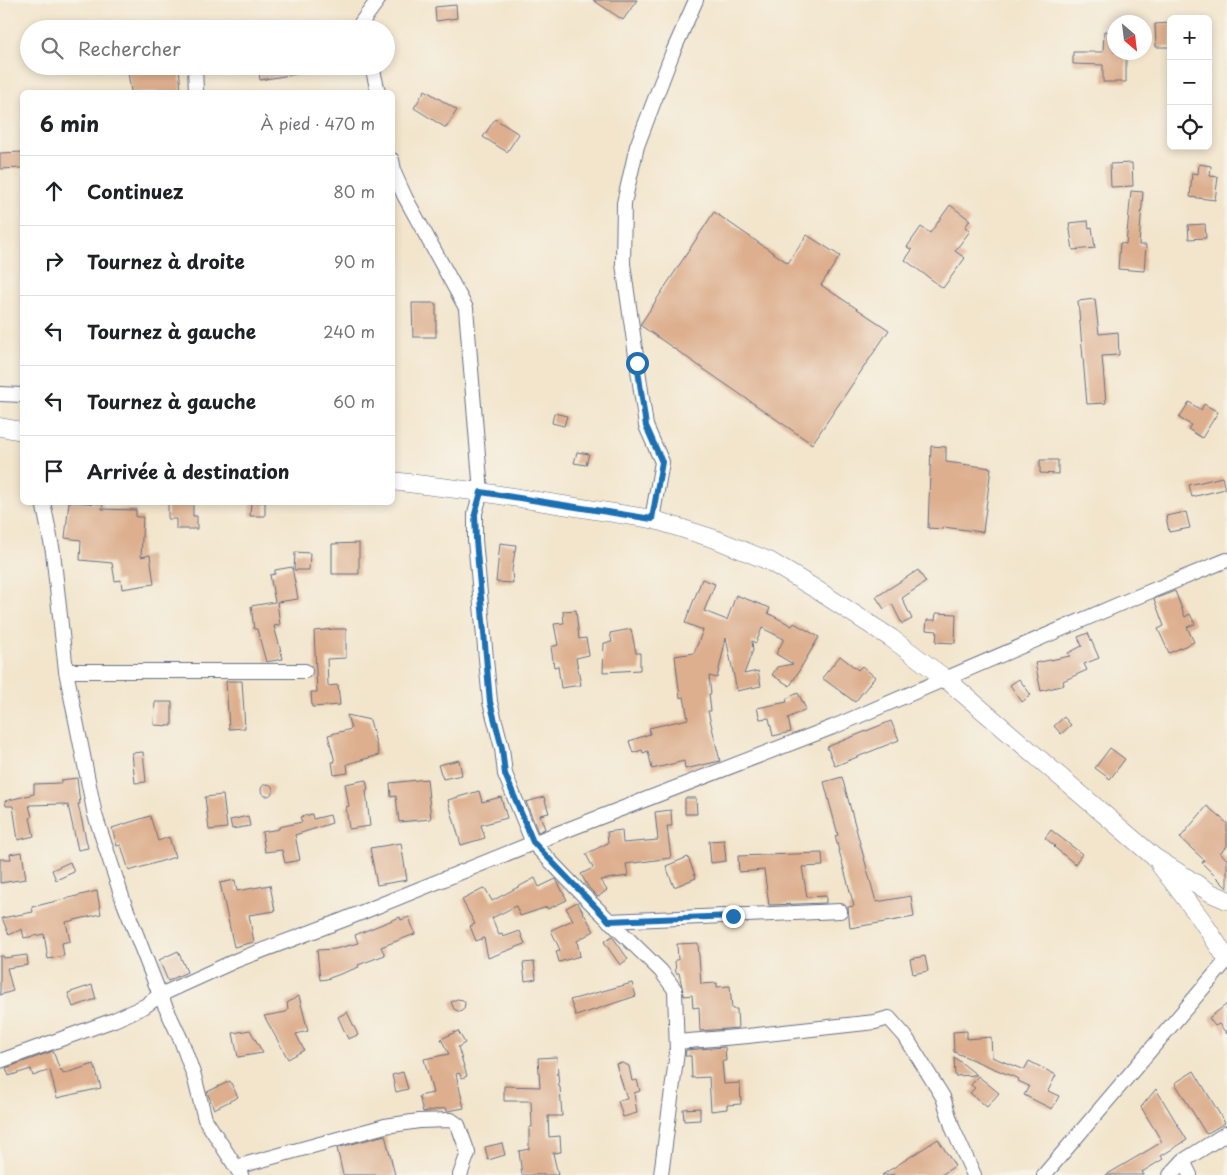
<!DOCTYPE html>
<html lang="fr">
<head>
<meta charset="utf-8">
<style>
  :root { --surface:#fff; --page:#f6f6f6; --text:#202124; --muted:#757577; --line:#e0e0e0 }
  body { margin:0; font-family:"Playpen Sans",sans-serif; background:var(--page); color:var(--text) }
  .controls { position:absolute; right:15px; top:15px; display:grid; overflow:hidden; border-radius:8px; box-shadow:0 2px 8px #0003 }
  .controls button { width:45px; height:45px; display:grid; place-items:center; padding:0; border:0; border-bottom:1px solid var(--line); background:var(--surface); color:var(--text); font:25px sans-serif }
  .compass { position:absolute; left:1107px; top:15px; width:45px; height:45px; border-radius:50%; background:var(--surface); box-shadow:0 2px 8px #0003; rotate:152deg }
  .stop { position:absolute; width:15px; height:15px; margin:-11px; border:4px solid #1f6fb2; border-radius:50%; background:#fff }
  .stop.end { background:#1f6fb2; border-color:#fff; box-shadow:0 1px 5px #0008 }
  .list { margin:0; padding:0; list-style:none }
  h2 { display:flex; justify-content:space-between; align-items:center; height:65px; margin:0; padding:0 20px; font-size:21px }
  h2 small { font-size:16px; font-weight:400; color:var(--muted) }
  .list li { display:grid; grid-template-columns:32px 1fr auto; gap:15px; align-items:center; box-sizing:border-box; height:70px; padding:0 20px; border-top:1px solid var(--line) }
  .list b { display:block; font-size:19px; white-space:nowrap }
  .list em { font-size:16px; font-style:normal; color:var(--muted) }
  .icon { flex:none; width:28px; height:28px; fill:none; stroke:currentColor; stroke-width:2; stroke-linecap:round; stroke-linejoin:round }
  .map { position:relative; flex:none; width:1227px; height:1175px; overflow:hidden }
  .search { position:absolute; background:var(--surface); box-shadow:0 2px 8px #0003; left:20px; top:20px; width:375px; height:55px; display:flex; align-items:center; gap:12px; box-sizing:border-box; padding:0 18px; border-radius:28px; color:var(--muted); font-size:19px }
  .panel { position:absolute; background:var(--surface); box-shadow:0 2px 8px #0003; left:20px; top:90px; width:375px; height:415px; border-radius:8px }
  .map>svg:first-child { display:block }
  .building { fill:#ddaf8e }
  .lines { fill:none; stroke-linecap:round; stroke-linejoin:round }
  .minor-casing { stroke:#666f84; stroke-width:16 }
  .major-casing { stroke:#666f84; stroke-width:19 }
  .minor { stroke:#fff; stroke-width:14 }
  .major { stroke:#fff; stroke-width:18 }
  .route { stroke:#1f6fb2; stroke-width:6 }
</style>
</head>
<body>
<div class="map">
<svg width="1227" height="1175" viewBox="0 0 1227 1175">
  <rect width="100%" height="100%" fill="#f7f3e8"/>
  <filter id="ink" filterUnits="userSpaceOnUse"><feTurbulence type="fractalNoise" baseFrequency=".02" numOctaves="2"/><feDisplacementMap in="SourceGraphic" scale="10" xChannelSelector="R" yChannelSelector="G"/><feConvolveMatrix kernelMatrix="1 2 1 2 8 2 1 2 1" color-interpolation-filters="sRGB"/></filter>
  <filter id="wash" filterUnits="userSpaceOnUse"><feTurbulence type="fractalNoise" baseFrequency=".0096" numOctaves="4" result="noise"/><feDisplacementMap in="SourceGraphic" scale="20" xChannelSelector="R" yChannelSelector="G"/><feGaussianBlur stdDeviation="1.12" result="paint"/><feColorMatrix in="noise" values="0 0 0 0 0 0 0 0 0 0 0 0 0 0 0 0 0 1.4 0 .05"/><feComposite in="paint" operator="in"/></filter>
  <g filter="url(#wash)">
    <rect width="100%" height="100%" fill="#f2e5cc"/>
    <g id="blocks">
      <g class="building">
        <polygon points="593,0 637,0 623,20"/>
        <polygon points="456,5 457,18 436,21 435,7"/>
        <polygon points="1171,23 1171,47 1156,47 1155,24"/>
        <polygon points="1104,31 1114,32 1114,52 1126,52 1126,82 1103,82 1103,65 1073,64 1073,52 1103,52"/>
        <polygon points="127,66 179,66 181,92 131,92"/>
        <polygon points="258,66 308,66 308,72 260,80"/>
        <polygon points="425,90 457,110 446,128 414,108"/>
        <polygon points="495,119 519,134 507,152 483,137"/>
        <polygon points="22,152 22,168 0,169 0,153"/>
        <polygon points="1132,163 1133,186 1111,187 1110,164"/>
        <polygon points="1199,164 1211,166 1210,176 1218,177 1215,200 1190,197 1192,173 1198,174"/>
        <polygon points="1131,191 1143,192 1139,245 1146,245 1144,271 1118,269 1120,243 1126,244"/>
        <polygon points="950,205 970,220 965,227 970,231 955,251 965,258 943,288 905,260 912,250 907,247 921,227 930,233"/>
        <polygon points="714,212 788,263 807,235 840,256 821,285 889,330 812,444 640,325"/>
        <polygon points="1088,221 1089,228 1092,227 1095,248 1073,250 1069,223"/>
        <polygon points="1205,224 1206,238 1189,239 1188,225"/>
        <polygon points="1095,299 1099,334 1118,332 1119,355 1102,356 1106,403 1087,404 1078,301"/>
        <polygon points="412,303 436,303 436,337 413,337"/>
        <polygon points="1189,402 1201,410 1204,404 1218,412 1202,438 1188,429 1191,425 1179,418"/>
        <polygon points="554,413 567,416 564,426 552,423"/>
        <polygon points="931,446 946,447 946,462 991,468 983,532 943,527 943,529 928,528"/>
        <polygon points="577,452 589,454 586,465 574,463"/>
        <polygon points="1040,460 1058,460 1058,474 1040,473"/>
        <polygon points="1222,477 1225,489 1192,497 1189,485"/>
        <polygon points="69,502 103,504 102,509 136,510 136,517 143,517 141,557 150,555 154,584 122,589 121,580 115,581 112,563 80,560 81,540 65,538"/>
        <polygon points="168,502 193,502 193,516 197,516 197,529 176,529 176,519 168,519"/>
        <polygon points="251,502 265,502 265,516 250,516"/>
        <polygon points="1186,512 1190,528 1169,532 1166,516"/>
        <polygon points="359,543 359,574 332,574 332,544"/>
        <polygon points="500,543 516,545 512,570 513,583 496,582"/>
        <polygon points="295,552 310,553 309,570 294,570"/>
        <polygon points="292,567 298,599 277,602 280,625 274,626 283,659 266,662 257,629 254,629 251,606 275,602 270,575 275,574 275,570"/>
        <polygon points="918,570 926,582 902,598 912,619 902,624 892,604 884,609 876,597"/>
        <polygon points="702,579 715,584 704,611 727,620 736,595 770,608 768,613 792,626 794,623 819,637 790,686 772,675 777,667 793,664 776,654 784,639 762,628 756,643 752,641 753,650 744,674 758,671 761,686 737,691 726,638 717,678 709,676 711,694 709,694 711,711 708,711 720,761 685,769 684,761 652,769 648,751 643,753 642,750 633,753 629,741 650,734 649,728 688,719 684,697 680,698 675,656 694,653 703,630 685,623"/>
        <polygon points="1175,591 1185,617 1190,614 1195,624 1187,627 1194,642 1169,653 1158,629 1164,626 1154,599"/>
        <polygon points="576,610 579,639 586,638 589,655 576,658 581,685 561,688 558,666 554,667 551,647 558,645 554,624 564,623 563,611"/>
        <polygon points="936,613 956,614 955,643 936,642 937,631 926,630 927,620 935,620"/>
        <polygon points="334,629 346,629 346,658 327,659 328,686 338,685 340,705 312,707 311,692 317,692 314,631"/>
        <polygon points="631,629 636,653 640,653 640,670 603,672 604,643 612,642 610,633"/>
        <polygon points="1088,633 1099,658 1084,664 1087,670 1063,681 1064,685 1041,691 1035,663 1070,656 1068,653 1082,646 1078,637"/>
        <polygon points="840,656 858,670 862,666 875,677 855,702 822,678"/>
        <polygon points="1019,679 1031,695 1022,702 1010,685"/>
        <polygon points="226,681 242,681 245,728 229,729"/>
        <polygon points="798,693 806,709 788,718 791,732 773,736 769,718 760,719 757,708 787,702 786,699"/>
        <polygon points="155,702 172,702 172,726 154,725"/>
        <polygon points="347,715 370,720 379,755 347,764 348,773 334,775 332,762 335,762 328,735 351,729"/>
        <polygon points="1064,717 1071,725 1061,734 1054,726"/>
        <polygon points="891,721 899,740 835,766 827,747"/>
        <polygon points="1110,748 1125,759 1110,779 1095,768"/>
        <polygon points="143,752 146,782 135,783 132,753"/>
        <polygon points="459,760 462,775 443,779 438,765"/>
        <polygon points="842,777 876,902 911,896 914,917 850,928 848,907 854,906 835,836 838,835 824,782"/>
        <polygon points="77,778 80,804 78,804 88,848 78,850 68,805 64,806 64,804 29,805 32,817 30,818 34,836 18,840 13,806 6,806 5,801 34,794 34,784 61,783 61,780"/>
        <polygon points="427,779 431,819 399,822 396,796 391,797 390,783"/>
        <polygon points="366,780 368,790 366,791 370,826 349,829 346,807 349,806 345,784"/>
        <circle cx="267" cy="790" r="6"/>
        <polygon points="479,791 482,802 501,797 507,818 481,825 485,838 461,845 448,800"/>
        <polygon points="223,795 227,828 209,830 205,797"/>
        <polygon points="544,797 549,813 540,815 545,829 538,832 526,802"/>
        <polygon points="685,798 696,798 697,814 685,814"/>
        <polygon points="1207,806 1227,823 1227,846 1220,853 1227,859 1227,888 1202,863 1204,860 1180,838"/>
        <polygon points="671,810 672,826 667,826 671,858 626,864 628,876 600,880 607,890 598,897 588,887 581,874 593,868 586,854 608,843 607,832 622,830 623,843 658,840 655,812"/>
        <polygon points="312,814 313,819 330,815 332,823 295,835 300,860 285,863 282,850 265,852 262,832 279,829 279,827 302,822 300,817"/>
        <polygon points="150,816 158,841 169,837 175,857 129,871 121,845 117,846 112,828"/>
        <polygon points="248,816 250,826 232,829 230,820"/>
        <polygon points="1051,830 1082,854 1075,864 1054,847 1055,846 1045,838"/>
        <polygon points="724,840 726,861 711,863 709,841"/>
        <polygon points="401,843 407,880 377,885 370,848"/>
        <polygon points="22,852 26,879 0,883 0,859 11,859 10,854"/>
        <polygon points="822,853 823,866 802,867 807,897 826,896 826,903 769,905 764,870 739,872 738,856"/>
        <polygon points="688,857 696,878 674,887 666,866"/>
        <polygon points="70,862 74,872 56,880 52,870"/>
        <polygon points="535,878 539,887 556,879 567,900 548,909 547,907 520,916 516,906 492,918 499,935 502,934 503,937 520,931 525,944 488,958 484,938 476,941 470,926 475,924 462,900 485,888 492,901"/>
        <polygon points="235,880 237,891 270,885 275,911 249,915 254,942 234,947 220,883"/>
        <polygon points="97,891 101,914 66,922 70,941 62,943 64,956 48,959 44,934 24,938 22,929 9,935 2,918 33,912 32,907"/>
        <polygon points="577,902 594,931 577,941 580,956 559,962 556,951 560,950 551,930 573,920 566,908"/>
        <polygon points="400,917 401,920 409,917 415,934 381,947 385,955 358,965 359,967 327,979 320,980 317,950 335,949 358,943 355,935"/>
        <polygon points="612,936 628,959 620,965 604,942"/>
        <polygon points="698,943 701,984 717,983 717,987 730,986 732,1009 737,1009 738,1028 700,1031 699,1007 693,1008 692,995 684,996 679,973 676,973 675,960 678,960 677,944"/>
        <polygon points="178,951 187,972 168,981 159,960"/>
        <polygon points="27,955 28,965 7,968 13,991 0,995 0,956 3,956 4,958"/>
        <polygon points="925,956 928,971 913,974 910,959"/>
        <polygon points="534,962 536,979 525,981 523,963"/>
        <polygon points="632,983 636,996 576,1016 570,1000"/>
        <polygon points="92,985 96,999 73,1007 68,993"/>
        <polygon points="299,996 308,1031 296,1034 304,1050 288,1059 264,1016 286,1012 288,1010 287,1003"/>
        <polygon points="457,999 463,1000 465,1003 464,1009 460,1012 454,1009 451,1002"/>
        <polygon points="1227,1004 1227,1034 1219,1024 1215,1026 1209,1018"/>
        <polygon points="347,1012 358,1035 348,1039 338,1017"/>
        <polygon points="250,1030 263,1053 238,1057 233,1033"/>
        <polygon points="458,1031 465,1043 458,1047 467,1076 462,1078 459,1073 456,1074 464,1108 448,1111 447,1111 446,1108 423,1112 419,1096 433,1093 424,1059 449,1054 441,1039"/>
        <polygon points="967,1031 967,1039 991,1037 992,1057 1024,1070 1029,1061 1056,1075 1048,1091 1059,1096 1052,1109 1024,1095 1029,1086 1018,1081 1019,1079 954,1052 953,1032"/>
        <polygon points="725,1047 726,1061 722,1061 724,1084 740,1083 741,1104 727,1105 727,1109 711,1111 709,1077 692,1078 691,1056 685,1056 686,1050"/>
        <polygon points="53,1051 60,1070 62,1070 63,1074 94,1064 101,1088 57,1098 50,1070 33,1076 31,1069 9,1076 6,1068"/>
        <polygon points="557,1057 558,1073 556,1074 558,1074 559,1087 560,1087 562,1116 548,1116 549,1137 560,1136 561,1152 553,1153 558,1175 522,1175 519,1151 529,1149 529,1127 532,1127 531,1101 504,1101 504,1086 540,1087 538,1058"/>
        <polygon points="954,1057 977,1075 955,1076"/>
        <polygon points="623,1063 629,1066 632,1081 637,1080 640,1091 634,1093 637,1113 623,1117 618,1101 627,1099 616,1064"/>
        <polygon points="1194,1071 1225,1123 1206,1134 1175,1083"/>
        <polygon points="403,1072 408,1089 396,1092 392,1075"/>
        <polygon points="978,1076 999,1093 987,1107 970,1093 975,1088 971,1085"/>
        <polygon points="230,1081 238,1097 214,1109 207,1092"/>
        <polygon points="1156,1089 1187,1140 1161,1156 1163,1159 1142,1172 1144,1175 1106,1175 1162,1142 1141,1107"/>
        <polygon points="700,1108 700,1120 684,1121 683,1109"/>
        <polygon points="385,1135 395,1175 343,1175 337,1148"/>
        <polygon points="938,1139 955,1166 941,1175 882,1175"/>
        <polygon points="502,1143 505,1155 488,1160 485,1147"/>
      </g>
    </g>
  </g>
  <g filter="url(#ink)">
    <use href="#blocks" fill-opacity="0" stroke="#666f84" stroke-width="1"/>
    <g class="lines">
      <g class="minor-casing">
        <g id="minor">
          <polyline points="363,29 361,23 378,0"/>
          <polyline points="195,66 196,92"/>
          <polyline points="372,66 378,92"/>
          <polyline points="392,160 395,175 405,197 466,308 481,492 475,513 475,540 490,702 502,748 505,774 533,843 582,894 661,971 675,990 677,1052 661,1175"/>
          <polyline points="0,394 22,395"/>
          <polyline points="43,502 53,552 66,671 95,815 124,903 160,995 181,1040 194,1076 205,1119 241,1175"/>
          <polyline points="652,519 662,462 646,426 623,264 624,203 637,146 672,54 696,0"/>
          <polyline points="66,671 305,671"/>
          <polyline points="609,921 840,911"/>
          <polyline points="677,1042 748,1036 875,1022 889,1018 905,1036 943,1097 953,1129 974,1175"/>
          <polyline points="0,1061 114,1020 145,1006 160,995 237,960 343,920 533,843 833,727 1129,600 1227,560"/>
          <polyline points="1183,1161 1190,1175"/>
          <polyline points="236,1167 385,1126 419,1121 451,1120 458,1125 468,1153 460,1175"/>
          <polyline points="1044,1175 1227,960"/>
          <polyline points="1170,1175 1183,1161 1227,1133"/>
        </g>
      </g>
      <g class="major-casing">
        <g id="major">
          <polyline points="0,427 22,431"/>
          <polyline points="392,481 481,492 652,519 715,539 769,561 814,588 891,638 946,679 1154,857 1211,893 1227,900"/>
          <polyline points="1160,865 1201,919 1227,959"/>
        </g>
      </g>
      <use href="#minor" class="minor"/>
      <use href="#major" class="major"/>
    </g>
  </g>
  <g class="lines" filter="url(#ink)">
    <polyline class="route" points="637,363 646,426 662,462 652,519 481,492 475,514 476,540 490,702 502,748 505,774 533,842 609,921 733,916"/>
  </g>
</svg>
<div class="controls">
<button>+</button>
<button>−</button>
<button><svg class="icon" aria-label="locate" viewBox="0 0 24 24"><circle cx="12" cy="12" r="6"/><path d="M12 2v4M12 18v4M2 12h4M18 12h4"/></svg></button>
</div>
<svg class="compass" viewBox="-18 -18 36 36"><path d="M0-13l5 13h-10z" fill="#e53935"/><path d="M0 13l5-13h-10z" fill="#757577"/></svg>
<div class="stop" style="left:637px;top:363px"></div>
<div class="stop end" style="left:733px;top:916px"></div>
<div class="search"><svg class="icon" aria-label="search" viewBox="0 0 24 24"><circle cx="10" cy="10" r="6"/><path d="M15 15l6 6"/></svg>Rechercher</div>
<section class="panel">
<h2>6 min<small>À pied · 470 m</small></h2>
<ul class="list">
<li><svg class="icon" aria-label="ahead" viewBox="0 0 24 24"><path d="M12 20V5M6 11l6-6 6 6"/></svg><div><b>Continuez</b></div><em>80 m</em></li>
<li><svg class="icon" aria-label="right" viewBox="0 0 24 24"><path d="M7 20v-9h11M14 6l5 5-5 5"/></svg><div><b>Tournez à droite</b></div><em>90 m</em></li>
<li><svg class="icon" aria-label="left" viewBox="0 0 24 24"><path d="M17 20v-9H6M10 6l-5 5 5 5"/></svg><div><b>Tournez à gauche</b></div><em>240 m</em></li>
<li><svg class="icon" aria-label="left" viewBox="0 0 24 24"><path d="M17 20v-9H6M10 6l-5 5 5 5"/></svg><div><b>Tournez à gauche</b></div><em>60 m</em></li>
<li><svg class="icon" aria-label="arrive" viewBox="0 0 24 24"><path d="M6 21V4h12l-3 4 3 4H6"/></svg><div><b>Arrivée à destination</b></div></li>
</ul>
</section>
</div>
</body>
</html>
